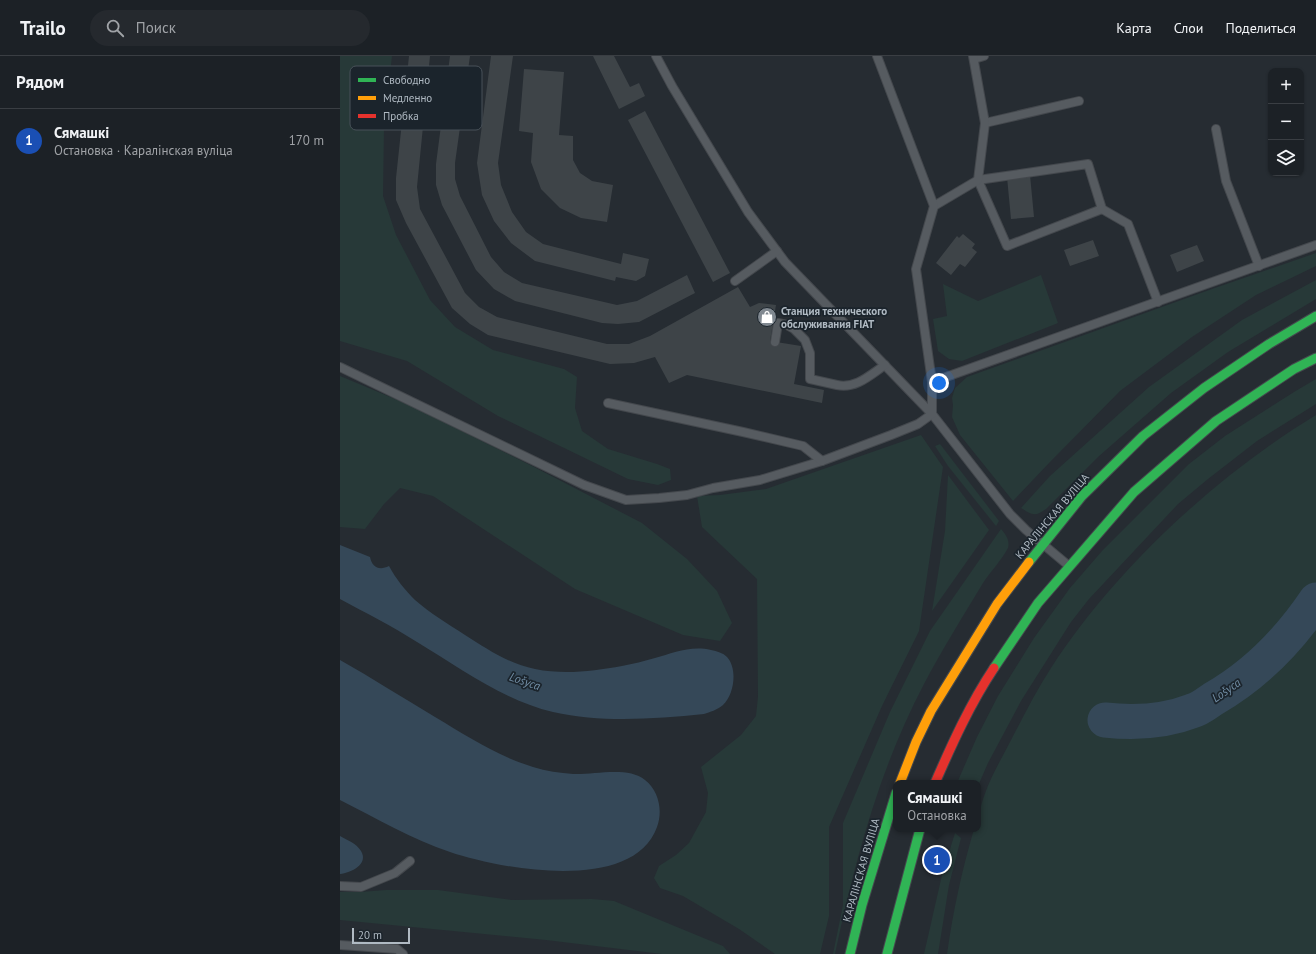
<!DOCTYPE html>
<html lang="ru">
<head>
<meta charset="utf-8">
<style>
  :root { --surface:#1c2126; --page:#25292e; --text:#f1f3f6; --muted:#a0a3a7; --line:#3a3e43; --accent:#808890 }
  body { margin:0; font-family:"PT Sans",sans-serif; background:var(--page); color:var(--text) }
  .controls { position:absolute; right:12px; top:12px; display:grid; overflow:hidden; border-radius:8px; box-shadow:0 1px 3px #0004 }
  .controls button { width:36px; height:36px; display:grid; place-items:center; padding:0; border:0; border-bottom:1px solid var(--line); background:var(--surface); color:var(--text); font:20px sans-serif }
  .scale { position:absolute; left:12px; bottom:10px; width:58px; box-sizing:border-box; padding-left:4px; border:2px solid #b0bac3; border-top:0; font-size:11px; line-height:14px; white-space:nowrap; color:#b0bac3; -webkit-text-stroke:3px #1b242c; paint-order:stroke }
  .you { position:absolute; left:599px; top:327px; width:14px; height:14px; margin:-10px; border:3px solid #fff; border-radius:50%; background:#1a73e8; box-shadow:0 0 0 6px #1a73e833 }
  .badge { display:grid; place-items:center; width:26px; height:26px; border-radius:50%; background:var(--accent); color:#fff; font-size:13px; font-weight:700 }
  .pin { position:absolute; translate:-50% -50%; border:2px solid #fff; box-shadow:0 1px 4px #0006 }
  .popup { position:absolute; left:553px; top:724px; width:88px; height:52px; box-sizing:border-box; display:grid; place-content:center; border-radius:8px; background:var(--surface); filter:drop-shadow(0 1px 3px #0005); font-size:13px; white-space:nowrap; color:var(--muted) }
  .popup b { font-size:15px; color:var(--text) }
  .popup::after { content:''; position:absolute; left:50%; top:100%; margin-left:-8px; border:8px solid transparent; border-top-color:var(--surface) }
  .list { margin:0; padding:0; list-style:none }
  h2 { display:flex; justify-content:space-between; align-items:center; height:52px; margin:0; padding:0 16px; font-size:17px }
  h2 small { font-size:13px; font-weight:400; color:var(--muted) }
  .list li { display:grid; grid-template-columns:26px 1fr auto; gap:12px; align-items:center; box-sizing:border-box; height:64px; padding:0 16px; border-top:1px solid var(--line) }
  .list b { display:block; font-size:15px; white-space:nowrap }
  .list p { margin:0; font-size:13px; white-space:nowrap; color:var(--muted) }
  .list em { font-size:13px; font-style:normal; color:var(--muted) }
  .icon { flex:none; width:22px; height:22px; fill:none; stroke:currentColor; stroke-width:2; stroke-linecap:round; stroke-linejoin:round }
  .map { position:relative; flex:none; width:976px; height:898px; overflow:hidden }
  header { display:flex; align-items:center; gap:24px; box-sizing:border-box; height:56px; padding:0 20px; background:var(--surface); border-bottom:1px solid var(--line) }
  header strong { font-size:19px }
  nav { display:flex; gap:22px; margin-inline-start:auto; font-size:14px }
  .search { width:280px; height:36px; background:var(--page); display:flex; align-items:center; gap:10px; box-sizing:border-box; padding:0 14px; border-radius:22px; color:var(--muted); font-size:15px }
  main { display:flex }
  aside { flex:1; background:var(--surface) }
  .map>svg:first-child { display:block }
  .green { fill:#273938 }
  .water { fill:#354858 }
  .lines { fill:none; stroke-linecap:round; stroke-linejoin:round }
  .river { stroke:#354858; stroke-width:35 }
  .building { fill:#3e4448 }
  .lane-casing { stroke:#44484d; stroke-width:10 }
  .fast-casing { stroke:#44484d; stroke-width:11 }
  .slow-casing { stroke:#44484d; stroke-width:11 }
  .jam-casing { stroke:#44484d; stroke-width:11 }
  .lane { stroke:#565b60; stroke-width:8 }
  .fast { stroke:#30b455; stroke-width:9 }
  .slow { stroke:#ff9f0a; stroke-width:9 }
  .jam { stroke:#e5322d; stroke-width:9 }
  .labels { text-anchor:middle; dominant-baseline:central; stroke-width:3.5; stroke-linejoin:round; paint-order:stroke }
  .poi-label { font-size:11px; font-weight:bold; fill:#b0bac3; stroke:#1b242c; text-anchor:start }
  .street-label { font-size:11px; fill:#b0bac3; stroke:#1b242c }
  .water-label { font-size:12px; font-style:italic; fill:#728ea5; stroke:#1b242c }
  .key { fill:#1b242c; stroke:#485159; stroke-width:1 }
  .key-label { font-size:11px; fill:#b0bac3 }
</style>
</head>
<body>
<header>
<strong>Trailo</strong>
<div class="search"><svg class="icon" aria-label="search" viewBox="0 0 24 24"><circle cx="10" cy="10" r="6"/><path d="M15 15l6 6"/></svg>Поиск</div>
<nav><a>Карта</a><a>Слои</a><a>Поделиться</a></nav>
</header>
<main>
<aside>
<h2>Рядом<small></small></h2>
<ul class="list">
<li><span class="badge" style="background:#1a4fb4">1</span><div><b>Сямашкі</b><p>Остановка · Каралінская вуліца</p></div><em>170 m</em></li>
</ul>
</aside>
<div class="map">
<svg width="976" height="898" viewBox="0 0 976 898">
  <rect width="100%" height="100%" fill="#262c32"/>
  <g class="green">
    <polygon points="0,0 52,0 44,72 43,140 56,179 90,244 115,271 153,294 224,313 237,321 235,352 242,375 268,393 317,408 330,413 331,424 318,429 288,423 158,360 67,305 0,285"/>
    <polygon points="976,197 976,210 916,239 852,281 780,335 710,406 673,445 620,379 612,361 613,349 612,342 615,332 627,321 872,233"/>
    <polygon points="701,219 718,267 622,305 609,303 598,295 593,263 607,260 603,228 638,245"/>
    <path d="M976,224V243L888,296L831,337L758,401L706,453C695,461 692,459 681,452L710,420L809,331L902,264Z"/>
    <polygon points="0,320 67,348 194,411 302,467 347,503 377,535 392,567 380,585 343,579 235,533 93,440 60,432 44,448 25,473 0,471"/>
    <polygon points="976,323 976,348 917,385 868,423 838,448 749,543 731,566 681,645 648,707 638,730 638,727 617,727 637,681 658,640 694,582 730,532 762,495 849,408 885,380 954,336"/>
    <path d="M976,359V898H607C613,855 622,814 634,773H638C638,742 656,713 670,686C683,661 696,635 711,612C775,513 876,420 976,359Z"/>
    <polygon points="581,379 603,411 579,575 542,650 489,771 489,860 480,898 435,898 399,873 343,840 320,832 314,822 319,810 336,799 349,787 366,756 368,737 361,711 401,679 416,660 418,641 417,523 362,471 357,440 380,439 426,433"/>
    <polygon points="600,388 659,465 656,470 608,410 595,390"/>
    <polygon points="608,419 649,474 592,555 605,475"/>
    <path d="M661,473C666,479 670,484 668,492C661,505 651,515 643,527C623,560 602,594 584,628C539,714 515,804 495,898H493L503,849V767L550,656L590,575Z"/>
    <polygon points="615,777 621,782 609,829 598,898 584,898 602,819"/>
    <polygon points="46,834 98,834 172,844 252,843 274,845 383,890 390,898 322,898 206,884 0,864 0,836 20,836"/>
  </g>
  <g class="water">
    <path d="M0,489L30,501C32,511 39,515 49,510C56,523 65,534 75,544C90,557 108,568 125,579C147,593 169,608 195,613C224,619 254,615 282,610C293,608 304,605 315,602C333,597 351,589 371,594C377,595 383,597 387,601C398,613 394,639 383,649C377,654 370,656 364,658C314,663 262,667 213,656C163,644 120,612 77,586C52,570 26,557 0,543Z"/>
    <path d="M0,604C32,622 63,642 95,661C127,680 157,700 193,711C206,715 220,717 233,718C254,719 288,710 305,724C319,735 323,755 317,771C293,838 160,813 110,796C73,784 36,762 0,744Z"/>
    <path d="M0,780C7,784 16,787 21,795C29,808 11,817 0,818Z"/>
  </g>
  <g class="lines">
    <path class="river" d="M765,664C794,667 824,666 852,655C860,653 867,647 873,643C915,619 949,584 976,544"/>
  </g>
  <g class="building">
    <polygon points="69,0 90,0 77,131 80,153 125,237 139,251 157,261 267,288 289,288 310,280 398,231 410,251 419,247 436,249 430,285 461,290 454,328 484,334 482,347 347,319 329,327 315,301 294,307 270,308 148,279 130,268 112,252 66,167 56,144 56,122"/>
    <polygon points="110,0 130,0 115,107 115,123 120,140 151,201 164,216 182,227 277,249 297,245 347,219 355,237 299,266 278,268 262,267 175,245 154,233 136,214 102,149 96,129 96,108"/>
    <polygon points="151,0 173,0 158,107 161,129 172,156 186,176 203,188 281,208 283,197 309,203 305,220 296,225 276,221 275,225 195,205 171,187 154,165 142,139 137,107"/>
    <polygon points="253,0 274,0 290,31 299,27 305,40 279,53"/>
    <polygon points="184,13 224,16 219,79 233,80 233,104 240,117 252,125 273,129 267,166 241,162 220,152 201,133 191,106 193,77 179,75"/>
    <polygon points="305,55 390,217 373,226 288,64"/>
    <polygon points="690,119 694,161 671,163 667,121"/>
    <polygon points="623,178 635,188 632,192 637,196 625,211 620,208 611,219 596,207 617,180 619,182"/>
    <polygon points="753,184 759,200 730,210 724,194"/>
    <polygon points="857,189 864,205 837,216 830,199"/>
  </g>
  <g class="lines">
    <g class="lane-casing">
      <g id="lane">
        <polyline points="316,0 332,30 408,156 445,206 592,358 670,458 686,474 729,510"/>
        <polyline points="634,3 644,0"/>
        <polyline points="645,67 739,45"/>
        <polyline points="876,73 886,125 919,210"/>
        <polygon points="748,108 762,153 667,190 638,124"/>
        <polyline points="594,150 638,124 645,67 633,0"/>
        <polyline points="762,153 788,168 818,246"/>
        <polyline points="395,225 437,195"/>
        <path d="M435,286L438,267L447,269L454,273L465,284L470,297V323L497,329C516,333 530,319 545,309"/>
        <polyline points="0,311 244,429 286,444 319,442 347,439 373,432 420,424 482,405 551,379 578,368 592,358 592,326 576,213 594,150 537,0"/>
        <polyline points="592,326 976,189"/>
        <polyline points="268,347 403,376 463,390 482,405"/>
        <polyline points="0,830 21,831 55,817 70,805"/>
        <polyline points="0,889 57,893 63,898"/>
      </g>
    </g>
    <g class="fast-casing">
      <g id="fast">
        <polyline points="689,506 742,440 803,380 864,332 929,288 976,260"/>
        <polyline points="654,612 698,547 794,436 876,365 954,313 976,302"/>
        <polyline points="510,898 522,849 556,737"/>
        <polyline points="547,898 580,773"/>
      </g>
    </g>
    <g class="slow-casing">
      <polyline id="slow" points="560,727 576,686 591,655 657,548 689,506"/>
    </g>
    <g class="jam-casing">
      <path id="jam" d="M595,727C612,688 630,648 654,612"/>
    </g>
    <use href="#lane" class="lane"/>
    <use href="#fast" class="fast"/>
    <use href="#slow" class="slow"/>
    <use href="#jam" class="jam"/>
  </g>
  <defs>
    <g id="shop-disc" transform="scale(1)"><circle r="9.5" fill="#808890" stroke="#1b242c"/><path d="M-5-2.5h2.3a2.7 3.5 0 0 1 5.4 0H5L5.5 6h-11ZM-1.5-2.5h3a1.5 2.3 0 0 0-3 0Z" fill="#fff"/></g>
  </defs>
  <g fill-rule="evenodd">
    <use href="#shop-disc" x="427" y="261"/>
  </g>
  <g class="labels">
    <g class="poi-label">
      <text x="441" y="255">Станция технического<tspan x="441" dy="13">обслуживания FIAT</tspan></text>
    </g>
    <g class="street-label">
      <text transform="translate(712 460) rotate(-50)">КАРАЛІНСКАЯ ВУЛІЦА</text>
      <text transform="translate(521 814) rotate(-74)">КАРАЛІНСКАЯ ВУЛІЦА</text>
    </g>
    <g class="water-label">
      <text transform="translate(185 625) rotate(19)">Lošyca</text>
      <text transform="translate(886 634) rotate(-35)">Lošyca</text>
    </g>
  </g>
  <rect x="10" y="10" width="132" height="64" rx="6" class="key"/>
  <rect x="18" y="22" width="18" height="4" fill="#30b455"/>
  <rect x="18" y="40" width="18" height="4" fill="#ff9f0a"/>
  <rect x="18" y="58" width="18" height="4" fill="#e5322d"/>
  <g class="key-label">
    <text x="43" y="28">Свободно</text>
    <text x="43" y="46">Медленно</text>
    <text x="43" y="64">Пробка</text>
  </g>
</svg>
<div class="controls">
<button>+</button>
<button>−</button>
<button><svg class="icon" aria-label="layers" viewBox="0 0 24 24"><path d="M12 4l9 5-9 5-9-5zM3 14l9 5 9-5"/></svg></button>
</div>
<div class="scale">20 m</div>
<div class="you"></div>
<div class="pin badge" style="left:597px;top:804px;background:#1a4fb4">1</div>
<div class="popup"><b>Сямашкі</b>Остановка</div>
</div>
</main>
</body>
</html>
